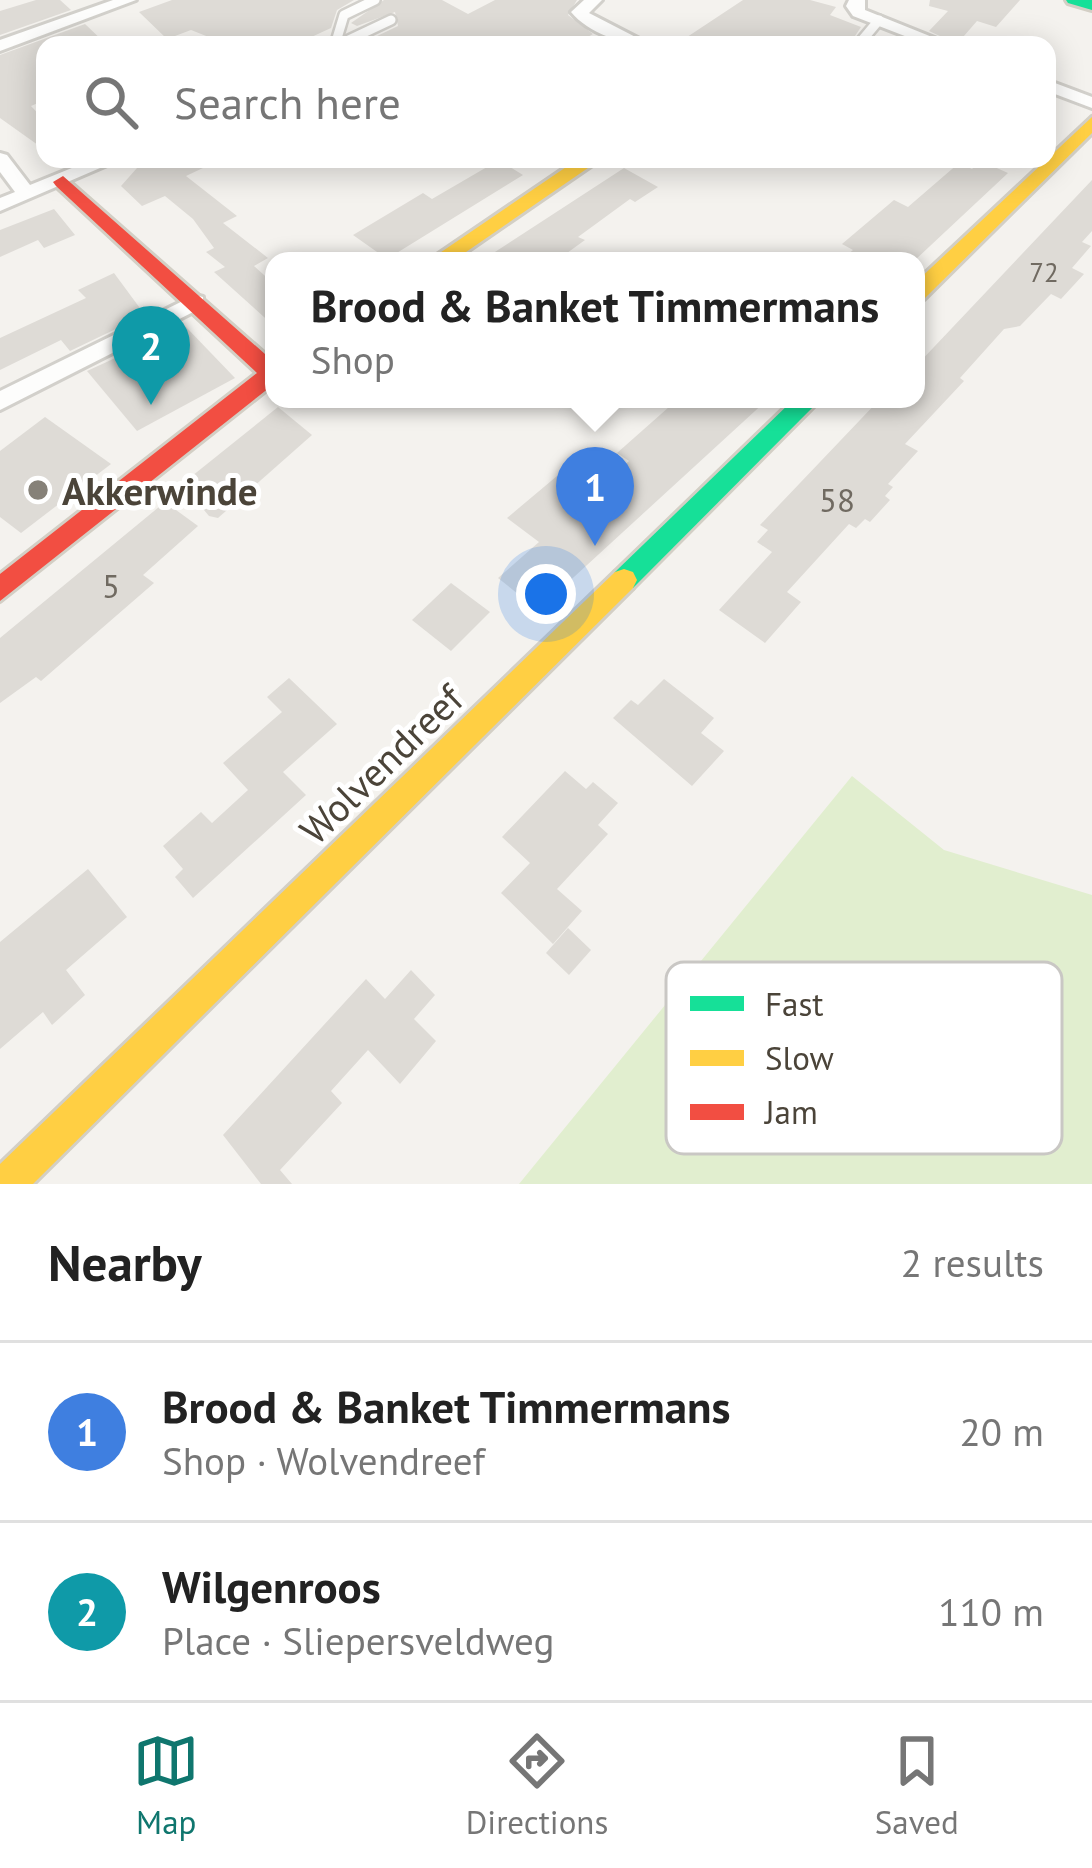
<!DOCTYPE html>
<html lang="en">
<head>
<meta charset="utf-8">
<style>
  :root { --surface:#fff; --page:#f6f6f6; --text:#222; --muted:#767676; --line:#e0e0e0; --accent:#0f766e }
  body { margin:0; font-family:"PT Sans",sans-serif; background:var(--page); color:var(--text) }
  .you { position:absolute; left:546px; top:594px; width:42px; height:42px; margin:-30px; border:9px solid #fff; border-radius:50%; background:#1a73e8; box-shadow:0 0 0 18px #1a73e833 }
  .badge { display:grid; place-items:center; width:78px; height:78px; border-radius:50%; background:var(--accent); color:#fff; font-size:39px; font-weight:700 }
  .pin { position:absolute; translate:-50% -99px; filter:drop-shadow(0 3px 6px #0008) }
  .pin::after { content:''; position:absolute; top:63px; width:42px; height:36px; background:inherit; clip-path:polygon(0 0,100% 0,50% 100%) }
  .popup { position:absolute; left:265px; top:252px; width:660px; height:156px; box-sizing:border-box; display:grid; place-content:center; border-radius:24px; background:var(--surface); filter:drop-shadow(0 3px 9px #0005); font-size:39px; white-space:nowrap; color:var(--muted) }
  .popup b { font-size:45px; color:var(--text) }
  .popup::after { content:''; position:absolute; left:50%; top:100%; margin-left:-24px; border:24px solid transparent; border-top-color:var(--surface) }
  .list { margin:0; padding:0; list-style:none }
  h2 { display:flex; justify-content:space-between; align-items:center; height:156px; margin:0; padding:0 48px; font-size:51px }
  h2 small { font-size:39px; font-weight:400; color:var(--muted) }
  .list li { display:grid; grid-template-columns:78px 1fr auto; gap:36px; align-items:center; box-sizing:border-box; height:180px; padding:0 48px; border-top:3px solid var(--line) }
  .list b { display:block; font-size:45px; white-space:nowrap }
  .list p { margin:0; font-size:39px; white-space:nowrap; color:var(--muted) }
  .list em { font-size:39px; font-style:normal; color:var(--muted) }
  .icon { flex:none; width:66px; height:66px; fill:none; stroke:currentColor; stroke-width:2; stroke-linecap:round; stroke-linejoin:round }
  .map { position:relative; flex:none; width:1092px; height:1184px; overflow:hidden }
  .search { position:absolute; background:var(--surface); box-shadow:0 6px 30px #0003; left:36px; right:36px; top:36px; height:132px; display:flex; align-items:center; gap:30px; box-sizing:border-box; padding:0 42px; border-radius:24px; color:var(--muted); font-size:45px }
  .sheet { height:516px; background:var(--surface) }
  nav { display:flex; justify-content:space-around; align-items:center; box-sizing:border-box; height:168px; border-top:3px solid var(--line); background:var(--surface); font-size:33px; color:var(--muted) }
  nav a { display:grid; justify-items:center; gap:6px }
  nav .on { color:var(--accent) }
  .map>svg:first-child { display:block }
  .green { fill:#e1eecf }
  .building { fill:#dedbd6 }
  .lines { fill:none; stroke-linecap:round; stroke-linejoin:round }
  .lane-casing { stroke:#d2d0cb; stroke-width:14 }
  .street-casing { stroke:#d2d0cb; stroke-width:6 }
  .fast-casing { stroke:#d3cfc5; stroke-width:6 }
  .slow-casing { stroke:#d3cfc5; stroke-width:6 }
  .jam-casing { stroke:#d3cfc5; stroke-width:6 }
  .lane { stroke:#fdfdfc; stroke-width:9 }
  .street { fill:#fdfdfc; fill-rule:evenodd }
  .fast { fill:#16e098; fill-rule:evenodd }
  .slow { fill:#ffcf43; fill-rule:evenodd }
  .jam { fill:#f24e42; fill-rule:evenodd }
  .poi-dot { fill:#868178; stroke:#fff; stroke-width:4.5 }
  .labels { text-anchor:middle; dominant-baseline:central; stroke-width:10; stroke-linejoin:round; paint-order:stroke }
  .far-number-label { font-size:27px; fill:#706a61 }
  .number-label { font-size:33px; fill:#706a61 }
  .poi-label { font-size:39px; font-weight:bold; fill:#4b4439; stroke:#fff; text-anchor:start }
  .street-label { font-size:39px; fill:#4b4439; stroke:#fff }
  .key { fill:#fff; stroke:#c9c7c4; stroke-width:3 }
  .key-label { font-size:33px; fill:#4b4439 }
</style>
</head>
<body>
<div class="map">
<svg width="1092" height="1184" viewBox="0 0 1092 1184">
  <rect width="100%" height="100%" fill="#f4f2ee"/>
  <polygon class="green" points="852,776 944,850 1092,895 1092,1184 519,1184"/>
  <g class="building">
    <polygon points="36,0 60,0 71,10 0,35 0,11"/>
    <polygon points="172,0 354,0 337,10 331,28 294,45 229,45 191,30 167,39 139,12"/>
    <polygon points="384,0 442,0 468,14 495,0 577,0 568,15 593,34 574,45 388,45 375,37 398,26 395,12 357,26 351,23"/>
    <polygon points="743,0 810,0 836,7 830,15 861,27 849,45 675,45"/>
    <polygon points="930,0 1020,0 996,27 977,21 957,44 929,31 948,11 929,6"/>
    <polygon points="85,24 107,45 45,45 45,100 31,106 45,121 45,150 0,118 0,55"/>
    <polygon points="145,159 222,159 186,176 237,216 223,223 268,258 254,266 274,284 274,326 214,272 225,267 206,252 214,248 193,219 165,196 142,206 121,186"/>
    <polygon points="499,160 523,175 387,259 353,235 423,193 432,199"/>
    <polygon points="981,161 1008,173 914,261 840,261 853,250 842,244 894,200 908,207 959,163 972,169"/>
    <polygon points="624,168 658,187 635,202 630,199 578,237 585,240 556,261 481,261"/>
    <polygon points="1092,180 1092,231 1082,242 1091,246 1072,268 1084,274 1061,299 1051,294 1020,326 1004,329 960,378 964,381 905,444 918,451 888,484 893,487 885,496 890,500 870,522 865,519 856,528 849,524 787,592 801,602 765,643 719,610 772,552 757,542 768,530 760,525 880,399 916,399 916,366"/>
    <polygon points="54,209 75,235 44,248 38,240 0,257 0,230"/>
    <polygon points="114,273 145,315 70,351 61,340 0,370 0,338 86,298 78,290"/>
    <polygon points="185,326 235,378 137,431 87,371"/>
    <polygon points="678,399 768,399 538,610 498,578 539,542 507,518 557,476 588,498 629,461 617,453"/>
    <polygon points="278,407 312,435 218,518 209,516 182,484"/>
    <polygon points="45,417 111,464 21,533 0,517 0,451"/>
    <polygon points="165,502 198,526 143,575 154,583 41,681 36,677 0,703 0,638"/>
    <polygon points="451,583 490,612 451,651 412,620"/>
    <polygon points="289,678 337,724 283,772 306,795 193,898 175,877 183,869 163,846 201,812 212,823 248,790 223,763 282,712 267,697"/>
    <polygon points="664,679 714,718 701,733 724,751 692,786 613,718 631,700 638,705"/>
    <polygon points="565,771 586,789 593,782 618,803 598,825 608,834 557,889 582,911 553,944 501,893 530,863 502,837"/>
    <polygon points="88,869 127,917 66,970 85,995 52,1025 43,1012 0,1049 0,942"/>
    <polygon points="568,928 591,950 569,975 546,953"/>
    <polygon points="411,970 435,995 414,1019 436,1041 400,1084 368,1050 331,1091 342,1103 280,1170 292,1184 261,1184 223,1135 366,979 385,999"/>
  </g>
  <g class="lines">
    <g class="lane-casing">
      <g id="lane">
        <polyline points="335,45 344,15 375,0"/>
        <polyline points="338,45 391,20"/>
        <polyline points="858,45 879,20"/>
      </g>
    </g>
    <g class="street-casing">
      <g id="street">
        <polygon points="113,0 136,0 0,51 0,40"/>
        <path d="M584,0H602L589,13L651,45C624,45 588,33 571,12Z"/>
        <polygon points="849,0 865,0 865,10 952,45 928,45 853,16 846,6"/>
        <polygon points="1047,80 1092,97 1092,108 1047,91"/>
        <polygon points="0,153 7,155 30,185 94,159 121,159 0,211 0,198 15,192 0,172"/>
        <polygon points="195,295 203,297 203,307 0,410 0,391"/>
      </g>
    </g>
    <g class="fast-casing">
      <g id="fast">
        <polygon points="1066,0 1092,0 1092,10 1068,3"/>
        <polygon points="794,399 821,399 633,588 615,588 611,580 615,572"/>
      </g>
    </g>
    <g class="slow-casing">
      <g id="slow">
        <polygon points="1092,117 1092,133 924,299 916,301 916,282"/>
        <polygon points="578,159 601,159 453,261 428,261"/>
        <polygon points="624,569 633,572 637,580 633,588 33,1184 0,1184 0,1164 615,572"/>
      </g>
    </g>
    <g class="jam-casing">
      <polygon id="jam" points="63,176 274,362 274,384 0,601 0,574 257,373 56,186 53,182"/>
    </g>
    <use href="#lane" class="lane"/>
    <use href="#street" class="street"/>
    <use href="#fast" class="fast"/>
    <use href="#slow" class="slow"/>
    <use href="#jam" class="jam"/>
  </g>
  <circle class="poi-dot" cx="38" cy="490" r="12"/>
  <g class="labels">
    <g class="far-number-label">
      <text x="1044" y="272">72</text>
    </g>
    <g class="number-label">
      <text x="837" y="499">58</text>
      <text x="111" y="585">5</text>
    </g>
    <g class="poi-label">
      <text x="62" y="490">Akkerwinde</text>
    </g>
    <g class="street-label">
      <text transform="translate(381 764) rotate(-44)">Wolvendreef</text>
    </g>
  </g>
  <rect x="666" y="962" width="396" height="192" rx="18" class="key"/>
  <rect x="690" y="996" width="54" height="15" fill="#16e098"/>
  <rect x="690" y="1050" width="54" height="16" fill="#ffcf43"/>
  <rect x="690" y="1104" width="54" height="16" fill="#f24e42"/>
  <g class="key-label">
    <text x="765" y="1016">Fast</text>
    <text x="765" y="1070">Slow</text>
    <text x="765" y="1124">Jam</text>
  </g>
</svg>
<div class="you"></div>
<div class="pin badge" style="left:595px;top:546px;background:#3f7fe0">1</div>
<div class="popup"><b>Brood &amp; Banket Timmermans</b>Shop</div>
<div class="pin badge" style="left:151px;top:405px;background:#0f9aa8">2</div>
<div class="search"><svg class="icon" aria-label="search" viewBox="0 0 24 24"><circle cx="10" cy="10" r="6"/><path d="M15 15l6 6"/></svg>Search here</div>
</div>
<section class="sheet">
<h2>Nearby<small>2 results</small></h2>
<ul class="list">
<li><span class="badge" style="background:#3f7fe0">1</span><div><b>Brood &amp; Banket Timmermans</b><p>Shop · Wolvendreef</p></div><em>20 m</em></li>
<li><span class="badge" style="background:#0f9aa8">2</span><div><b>Wilgenroos</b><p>Place · Sliepersveldweg</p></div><em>110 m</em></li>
</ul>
</section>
<nav>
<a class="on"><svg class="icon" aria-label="map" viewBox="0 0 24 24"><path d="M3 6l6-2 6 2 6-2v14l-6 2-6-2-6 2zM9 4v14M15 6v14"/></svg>Map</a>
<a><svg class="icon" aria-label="directions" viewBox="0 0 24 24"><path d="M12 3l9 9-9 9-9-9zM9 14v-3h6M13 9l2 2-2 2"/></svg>Directions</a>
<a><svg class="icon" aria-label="saved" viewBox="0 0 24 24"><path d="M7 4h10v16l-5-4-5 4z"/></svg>Saved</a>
</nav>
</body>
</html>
